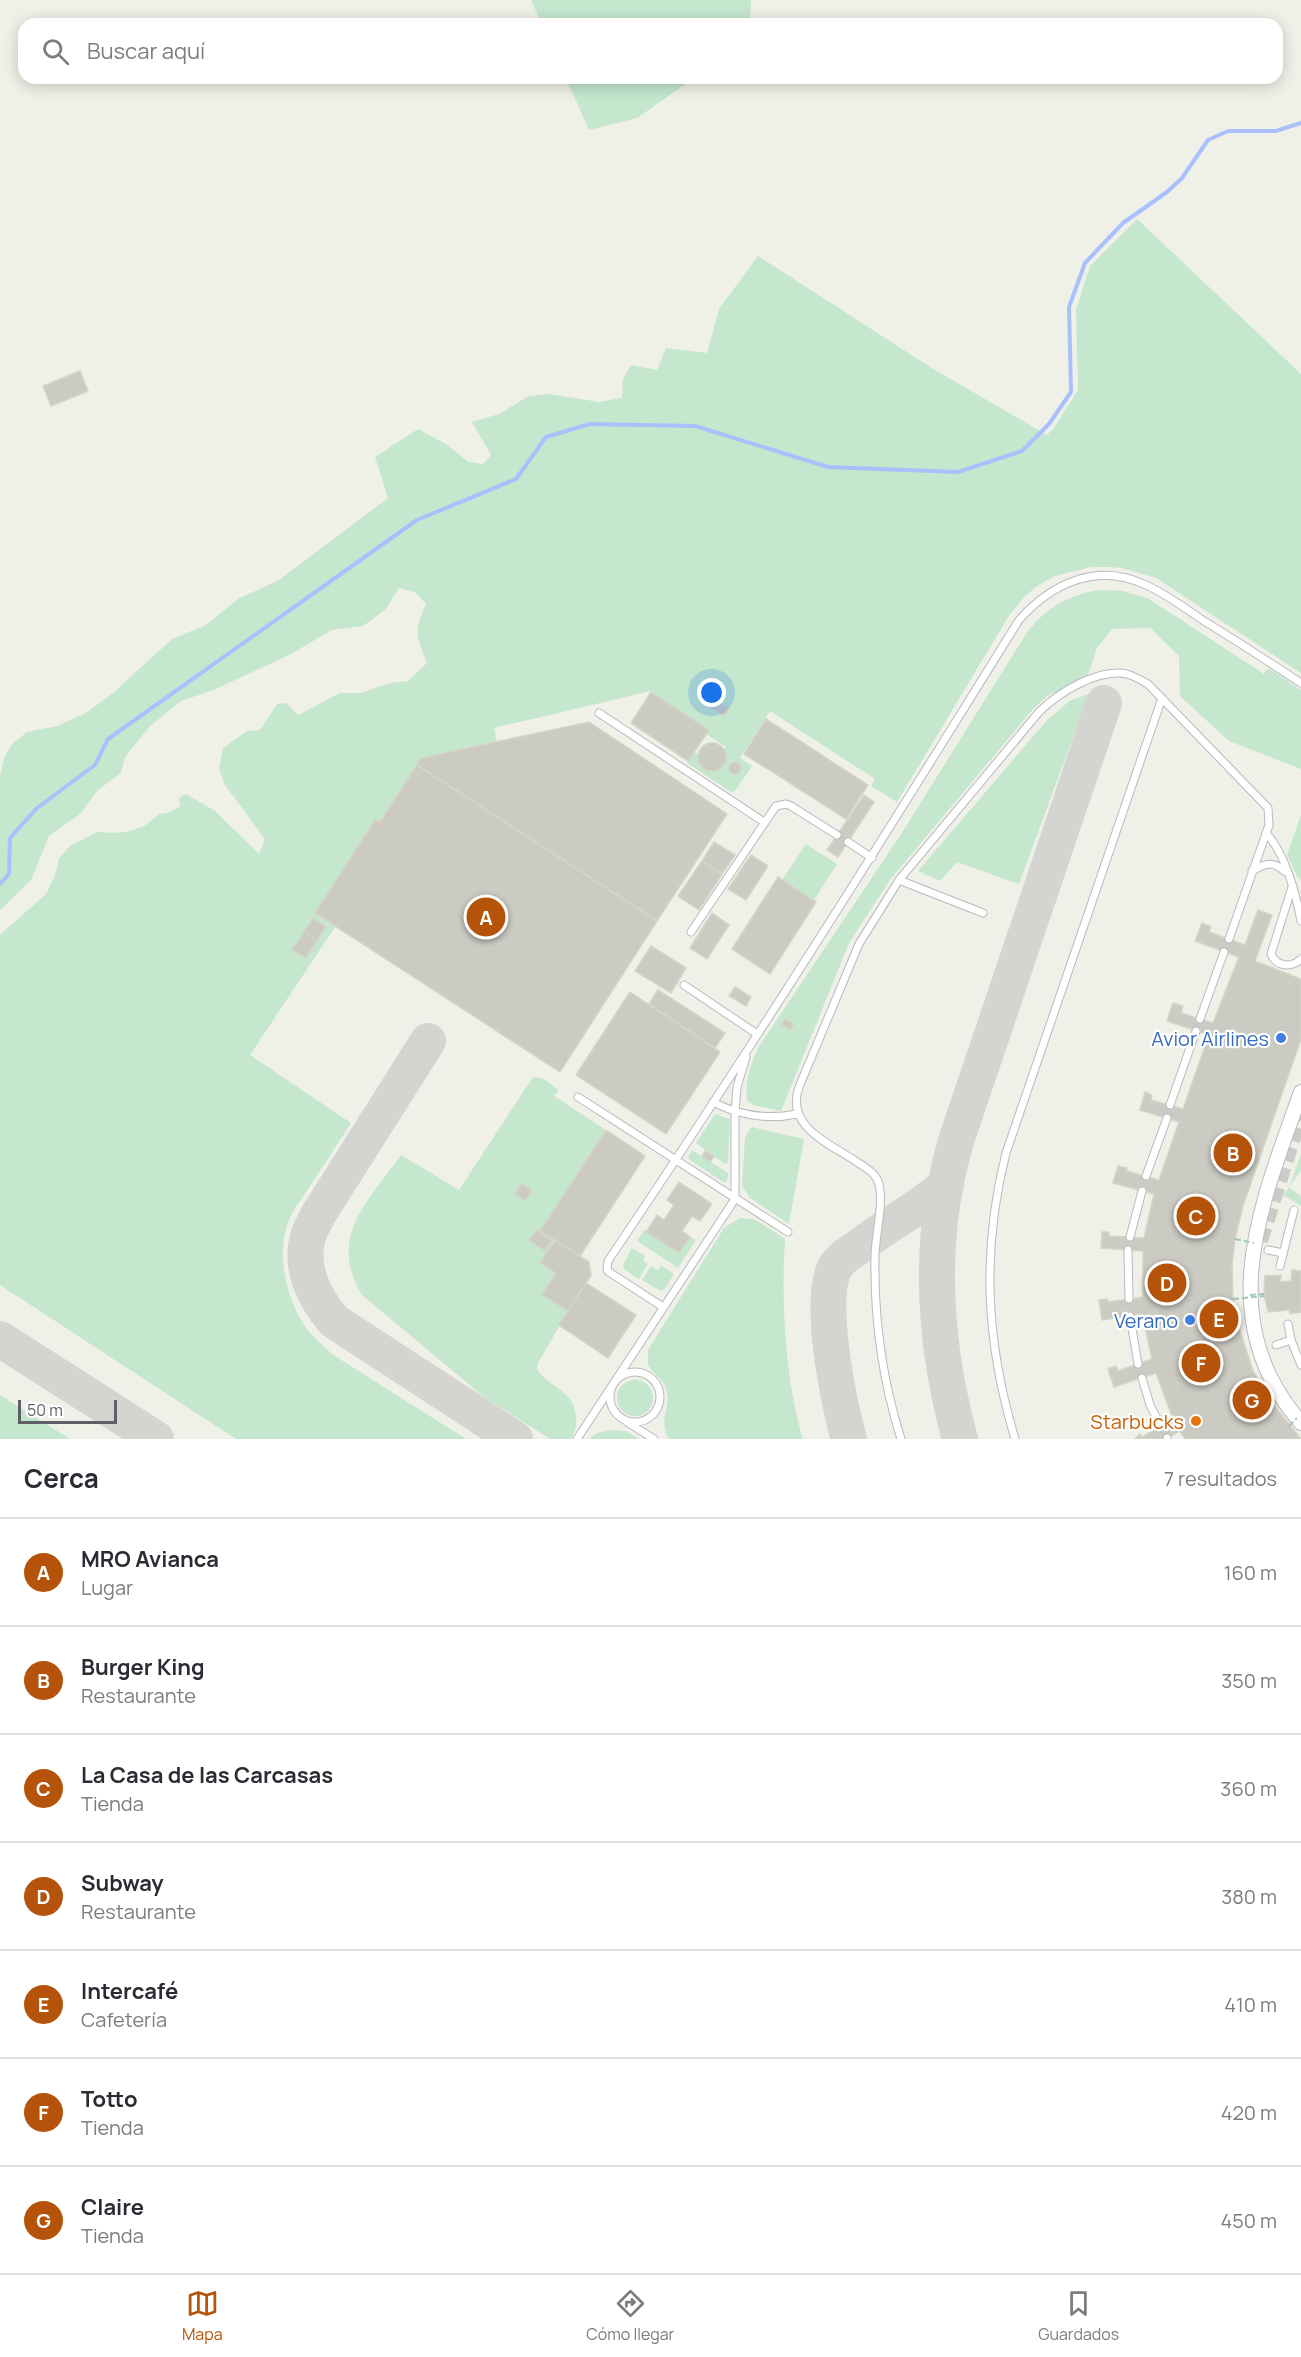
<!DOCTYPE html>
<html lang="es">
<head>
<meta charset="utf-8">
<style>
  :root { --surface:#fff; --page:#f2f2f3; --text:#2b2b33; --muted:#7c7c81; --line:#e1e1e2; --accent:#b45309 }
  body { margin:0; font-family:Manrope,sans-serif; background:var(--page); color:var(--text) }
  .scale { position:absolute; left:18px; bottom:15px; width:99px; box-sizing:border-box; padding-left:6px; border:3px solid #5e5f67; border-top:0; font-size:16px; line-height:21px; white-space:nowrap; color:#5e5f67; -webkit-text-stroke:4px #fff; paint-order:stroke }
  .you { position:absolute; left:712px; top:693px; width:21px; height:21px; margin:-15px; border:4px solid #fff; border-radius:50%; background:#1a73e8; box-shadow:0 0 0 9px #1a73e833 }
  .badge { display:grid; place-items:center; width:39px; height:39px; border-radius:50%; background:var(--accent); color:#fff; font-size:20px; font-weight:700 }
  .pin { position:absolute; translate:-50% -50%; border:3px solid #fff; box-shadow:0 2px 6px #0006 }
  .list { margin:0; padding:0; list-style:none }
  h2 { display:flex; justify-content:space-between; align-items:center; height:78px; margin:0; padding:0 24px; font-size:26px }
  h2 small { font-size:20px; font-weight:400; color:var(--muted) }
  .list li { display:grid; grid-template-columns:39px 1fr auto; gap:18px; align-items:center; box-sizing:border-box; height:108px; padding:0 24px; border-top:2px solid var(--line) }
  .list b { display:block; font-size:22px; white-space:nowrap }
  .list p { margin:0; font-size:20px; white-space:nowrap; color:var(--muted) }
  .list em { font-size:20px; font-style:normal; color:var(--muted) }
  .icon { flex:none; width:33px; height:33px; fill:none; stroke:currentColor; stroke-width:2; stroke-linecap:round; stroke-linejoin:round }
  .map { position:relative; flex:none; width:1301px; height:1439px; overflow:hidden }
  .search { position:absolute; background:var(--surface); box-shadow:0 3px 15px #0003; left:18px; right:18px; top:18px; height:66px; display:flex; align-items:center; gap:15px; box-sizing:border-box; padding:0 21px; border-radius:18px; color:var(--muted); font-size:22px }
  .sheet { height:834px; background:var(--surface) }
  nav { display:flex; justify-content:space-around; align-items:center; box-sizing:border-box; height:84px; border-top:2px solid var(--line); background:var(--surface); font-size:16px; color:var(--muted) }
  nav a { display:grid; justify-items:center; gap:3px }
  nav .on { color:var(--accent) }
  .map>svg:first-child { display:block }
  .green { fill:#c4e7ce }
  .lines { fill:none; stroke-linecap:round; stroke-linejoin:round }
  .stream { stroke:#a9c0fd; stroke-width:4 }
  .taxiway { stroke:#d4d4d0; stroke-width:36 }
  .building { fill:#cbcbc3; stroke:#d5d5c5; stroke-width:1.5 }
  .street-tunnel { stroke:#cbccc7; stroke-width:14; stroke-dasharray:14 7; stroke-linecap:butt }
  .lane-casing { stroke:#b9b9c0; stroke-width:9 }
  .street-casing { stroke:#b9b9c0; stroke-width:16 }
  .lane { stroke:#fff; stroke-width:7 }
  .street { stroke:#fff; stroke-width:14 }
  .path-bridge { stroke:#9ec9b8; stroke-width:2; stroke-dasharray:6 3; stroke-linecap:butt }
  .shop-dot { fill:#3f7fe0; stroke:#fff; stroke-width:2 }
  .food-dot { fill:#e8710a; stroke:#fff; stroke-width:2 }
  .labels { text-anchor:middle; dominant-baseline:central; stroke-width:4.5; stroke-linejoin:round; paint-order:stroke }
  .shop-label { font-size:20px; fill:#366cbe; stroke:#fff; text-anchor:end }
  .food-label { font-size:20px; fill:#c56008; stroke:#fff; text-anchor:end }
</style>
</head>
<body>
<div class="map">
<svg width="1301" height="1439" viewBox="0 0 1301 1439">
  <rect width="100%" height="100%" fill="#eff0e7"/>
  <g class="green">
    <polygon points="531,0 751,0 750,22 748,24 542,24"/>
    <polygon points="566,78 694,78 637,118 589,130"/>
    <path d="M1137,219L1301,374V673L1156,578L1122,568L1109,567H1091L1055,576L1037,586L1024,597L1010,614L897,802L871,786L875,779L770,711L740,758L752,766L735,791L731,792L687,763L694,752L698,754C698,771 714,775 724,763V750L726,747L706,734L709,730L651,691L494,728L497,742L421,758L380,822L375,820L315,913L335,927L250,1055L351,1123C337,1145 322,1167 308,1189C302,1199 293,1209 289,1220C276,1252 285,1294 303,1323C311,1336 323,1346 335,1356L466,1439H236L0,1285V935L46,894L55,875L59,859L70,846L97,832L115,833L131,831L146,825L159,814L171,812L180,806L179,798L186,794L215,811L259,854L265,839L225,785L219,769L223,748L247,731L260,730L277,704L286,703L298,715L340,693H361L390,683L408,681L427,663C416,635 414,631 426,604L415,592L399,588L385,610L363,626L332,630L289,655L216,689L181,701L149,727L125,757L121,773L98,790L80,814L49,836L31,880L0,910V777L4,758L12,744L27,732L57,726L86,713L113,693L172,639L206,625L238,599L279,580L388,498L375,457L418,429L444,443L469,462L483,464L491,455L472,422L499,414L529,396L549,394L599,402L622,398L623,379L631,365L657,370L666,348L707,353L719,309L758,256L930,367L1047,435L1054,428L1078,390L1076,310L1090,266Z"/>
    <path d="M1099,590L1124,591L1149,599L1264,674L1268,668L1301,690V769L1229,741L1180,696L1179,656L1150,628L1112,629L1097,648L1087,677L1047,696L1033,709L890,880L849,943L781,1111L753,1105L747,1100C745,1082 750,1064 758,1048L905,828L1026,634C1044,609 1068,595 1099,590Z"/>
    <polygon points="1089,694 1019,884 957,862 940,881 918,871 1048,719 1071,700"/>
    <polygon points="1301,815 1301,880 1298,878 1287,855"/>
    <polygon points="806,844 837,864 814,900 782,880"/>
    <path d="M533,1077L542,1078L559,1090L554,1096L606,1130L540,1230L555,1240L540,1263L556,1273L542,1295L568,1311L538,1363L537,1369C549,1388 574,1390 576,1416C577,1425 575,1432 571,1439H550L484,1397L362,1295C327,1236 368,1202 401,1155L459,1190Z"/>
    <polygon points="715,1114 730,1119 728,1163 725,1164 696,1143"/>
    <polygon points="751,1127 804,1139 789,1224 750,1198 742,1186 745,1138"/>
    <polygon points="692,1150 728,1173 728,1178 725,1183 690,1160 688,1157"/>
    <polygon points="1301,1154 1301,1170 1289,1188 1301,1196 1301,1206 1283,1195 1289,1188"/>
    <path d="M740,1218L756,1220L785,1239C781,1301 785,1379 803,1439H669C658,1422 670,1410 667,1392C665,1380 654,1375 648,1365V1350L724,1228Z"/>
    <polygon points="644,1230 679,1253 690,1237 696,1240 678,1268 637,1241"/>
    <polygon points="632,1248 645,1256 643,1261 648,1264 639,1279 624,1269 623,1265"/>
    <polygon points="661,1265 674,1274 665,1289 661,1291 642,1280 651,1266 658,1270"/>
    <circle cx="635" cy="1398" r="18"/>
    <polygon points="0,1395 70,1439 0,1439"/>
    <polygon points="611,1430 626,1431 639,1439 589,1439 597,1433"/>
  </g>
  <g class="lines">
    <polyline class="stream" points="0,884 9,874 10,838 37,808 95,765 108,739 417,520 516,479 546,437 590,424 695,426 828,467 958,472 1022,451 1049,424 1071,392 1069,307 1085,263 1123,223 1167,192 1182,178 1208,140 1228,131 1276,131 1301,123"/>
    <g class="taxiway">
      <path d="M428,1041L318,1215C315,1222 310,1229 308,1237C299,1268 315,1299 334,1321L515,1439"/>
      <polyline points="0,1339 156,1439"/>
      <path d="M849,1439C839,1405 815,1289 838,1263C844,1256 852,1251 860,1246C888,1224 920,1208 946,1185"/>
      <path d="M960,1439C933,1340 927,1237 957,1138L1104,703"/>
    </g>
  </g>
  <g class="building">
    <polygon points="80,371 88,391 51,406 43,386"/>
    <polygon points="651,692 709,730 688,761 631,723"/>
    <polygon points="705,694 729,708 725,716 700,702"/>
    <polygon points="766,719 868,785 846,819 744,754"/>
    <polygon points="589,722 727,814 657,921 417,765 421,758"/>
    <circle cx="712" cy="757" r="14"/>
    <circle cx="735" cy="768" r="6"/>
    <polygon points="417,765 657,921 560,1072 315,913 375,820 380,822"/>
    <polygon points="864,795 874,802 838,857 827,850"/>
    <polygon points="714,842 735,855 722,874 702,861"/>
    <polygon points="751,855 768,866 746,900 728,889"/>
    <polygon points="702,861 722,874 699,910 678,896"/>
    <polygon points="778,877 816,902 770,974 732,949"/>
    <polygon points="1258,910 1272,915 1255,961 1301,979 1301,1039 1243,1206 1235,1239 1232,1265 1233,1299 1237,1321 1252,1368 1264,1393 1301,1439 1185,1439 1180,1431 1165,1439 1135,1439 1140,1434 1142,1437 1173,1419 1156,1373 1114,1387 1108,1369 1116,1366 1118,1371 1152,1359 1142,1314 1102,1320 1099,1300 1108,1299 1108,1302 1143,1297 1143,1251 1101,1248 1102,1232 1109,1232 1109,1236 1144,1238 1154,1194 1113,1183 1118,1166 1127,1168 1126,1171 1159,1180 1179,1122 1140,1110 1145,1092 1152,1095 1151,1100 1183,1109 1209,1035 1167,1021 1173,1003 1183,1006 1181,1013 1213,1023 1239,957 1195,941 1202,923 1211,927 1209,932 1245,945"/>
    <polygon points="712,913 729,925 707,959 690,948"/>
    <polygon points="313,918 326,927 317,941 304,932"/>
    <polygon points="304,932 317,941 306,958 292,950"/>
    <polygon points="651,946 686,968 671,993 635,971"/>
    <polygon points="735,987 751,997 746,1006 729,996"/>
    <polygon points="658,990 725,1033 715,1048 649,1004"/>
    <polygon points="630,992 720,1052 666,1134 576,1075"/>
    <polygon points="785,1019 794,1024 790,1030 781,1024"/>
    <polygon points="606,1130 645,1156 580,1256 540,1231"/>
    <polygon points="705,1151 714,1156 710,1162 702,1156"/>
    <polygon points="679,1182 712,1204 700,1221 692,1216 682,1231 690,1237 679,1253 646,1232 657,1215 664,1220 674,1205 667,1200"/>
    <polygon points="522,1184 532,1190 525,1201 515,1194"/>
    <polygon points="536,1230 552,1240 545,1251 529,1240"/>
    <polygon points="555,1240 589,1262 591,1275 568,1311 542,1295 556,1273 540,1263"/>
    <polygon points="1292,1270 1301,1271 1301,1312 1290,1314 1289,1310 1268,1312 1264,1294 1265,1276 1281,1275 1280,1282 1291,1281"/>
    <polygon points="586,1283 636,1315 608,1358 559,1325"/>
  </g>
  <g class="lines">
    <polyline class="street-tunnel" points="1261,1241 1301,1116"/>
    <g class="lane-casing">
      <g id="lane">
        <polyline points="599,713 764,822"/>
        <path d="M1266,833C1285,853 1296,894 1301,921"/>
        <polyline points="848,842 872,858"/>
        <path d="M1252,871C1264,864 1273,860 1284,871"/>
        <polyline points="899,880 983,913"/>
        <path d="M1292,887L1271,954C1277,967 1291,968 1301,959"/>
        <polyline points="691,932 776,806 786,804 791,806 837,835"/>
        <polyline points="684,985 757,1034"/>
        <polyline points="1200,1019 1224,952"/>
        <polyline points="578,1097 788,1232"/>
        <path d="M713,1102C740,1116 767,1120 797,1114"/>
        <polyline points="1170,1105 1196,1031"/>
        <polyline points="1146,1176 1167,1118"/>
        <polyline points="1130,1237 1142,1191"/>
        <polyline points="1128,1250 1129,1299"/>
        <polyline points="1268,1250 1283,1253"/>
        <polyline points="1280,1266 1294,1210"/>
        <path d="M663,1307L609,1272L607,1270L608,1261C750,1051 885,836 1019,620C1052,583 1097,562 1146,585C1166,594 1185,608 1204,621C1237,641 1269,662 1301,683"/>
        <polyline points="1130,1316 1138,1364"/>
        <polyline points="1288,1324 1291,1340 1301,1365"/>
        <polyline points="1276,1345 1291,1340"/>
        <circle cx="635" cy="1397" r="25"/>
        <polyline points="1142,1378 1150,1405 1161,1426"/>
        <polyline points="627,1422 654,1439"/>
        <polyline points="1167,1438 1167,1439"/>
        <polyline points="577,1439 735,1199 735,1113 737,1087 746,1057"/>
        <path d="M901,1439C883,1382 874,1318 875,1257C875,1235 884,1205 879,1184C876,1173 866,1168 857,1162C829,1143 785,1127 799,1087L859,944L899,880L1039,712C1058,693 1098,668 1127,674C1134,676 1141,680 1148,684L1268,808L1269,825L1229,939"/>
        <path d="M1015,1439C986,1342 981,1252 1006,1153L1162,698"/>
      </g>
    </g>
    <g class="street-casing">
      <path id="street" d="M1301,1092C1261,1205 1211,1319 1301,1423"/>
    </g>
    <use href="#lane" class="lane"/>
    <use href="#street" class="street"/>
    <g class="path-bridge">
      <polyline points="1235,1239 1254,1243"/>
      <polyline points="1250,1295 1264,1294"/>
      <polyline points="1233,1299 1265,1296"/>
      <polyline points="1289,1426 1297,1418"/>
    </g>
  </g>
  <g class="shop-dot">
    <circle cx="1281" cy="1038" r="6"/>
    <circle cx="1190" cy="1320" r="6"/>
  </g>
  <circle class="food-dot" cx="1196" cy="1421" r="6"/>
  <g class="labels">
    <g class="shop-label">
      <text x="1269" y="1038">Avior Airlines</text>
      <text x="1178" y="1320">Verano</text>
    </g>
    <g class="food-label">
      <text x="1184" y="1421">Starbucks</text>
    </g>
  </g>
</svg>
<div class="scale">50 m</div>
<div class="you"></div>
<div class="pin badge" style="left:486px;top:917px">A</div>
<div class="pin badge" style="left:1233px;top:1153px">B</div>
<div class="pin badge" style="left:1196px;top:1216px">C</div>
<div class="pin badge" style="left:1167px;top:1283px">D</div>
<div class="pin badge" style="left:1219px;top:1319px">E</div>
<div class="pin badge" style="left:1201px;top:1363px">F</div>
<div class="pin badge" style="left:1252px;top:1400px">G</div>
<div class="search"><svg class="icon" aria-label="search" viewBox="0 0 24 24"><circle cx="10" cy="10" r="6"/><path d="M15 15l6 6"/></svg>Buscar aquí</div>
</div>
<section class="sheet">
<h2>Cerca<small>7 resultados</small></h2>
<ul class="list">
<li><span class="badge">A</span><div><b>MRO Avianca</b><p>Lugar</p></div><em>160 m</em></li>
<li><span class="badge">B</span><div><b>Burger King</b><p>Restaurante</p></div><em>350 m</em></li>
<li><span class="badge">C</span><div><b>La Casa de las Carcasas</b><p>Tienda</p></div><em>360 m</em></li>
<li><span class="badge">D</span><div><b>Subway</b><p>Restaurante</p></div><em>380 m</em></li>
<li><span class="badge">E</span><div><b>Intercafé</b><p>Cafetería</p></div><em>410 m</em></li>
<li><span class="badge">F</span><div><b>Totto</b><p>Tienda</p></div><em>420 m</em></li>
<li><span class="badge">G</span><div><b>Claire</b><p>Tienda</p></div><em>450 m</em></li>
</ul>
</section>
<nav>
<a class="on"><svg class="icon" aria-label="map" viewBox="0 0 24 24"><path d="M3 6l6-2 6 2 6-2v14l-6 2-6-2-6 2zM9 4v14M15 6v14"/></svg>Mapa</a>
<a><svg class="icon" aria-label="directions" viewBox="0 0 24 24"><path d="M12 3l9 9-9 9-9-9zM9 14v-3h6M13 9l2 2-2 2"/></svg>Cómo llegar</a>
<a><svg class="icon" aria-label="saved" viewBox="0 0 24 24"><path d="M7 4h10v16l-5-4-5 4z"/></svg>Guardados</a>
</nav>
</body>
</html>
